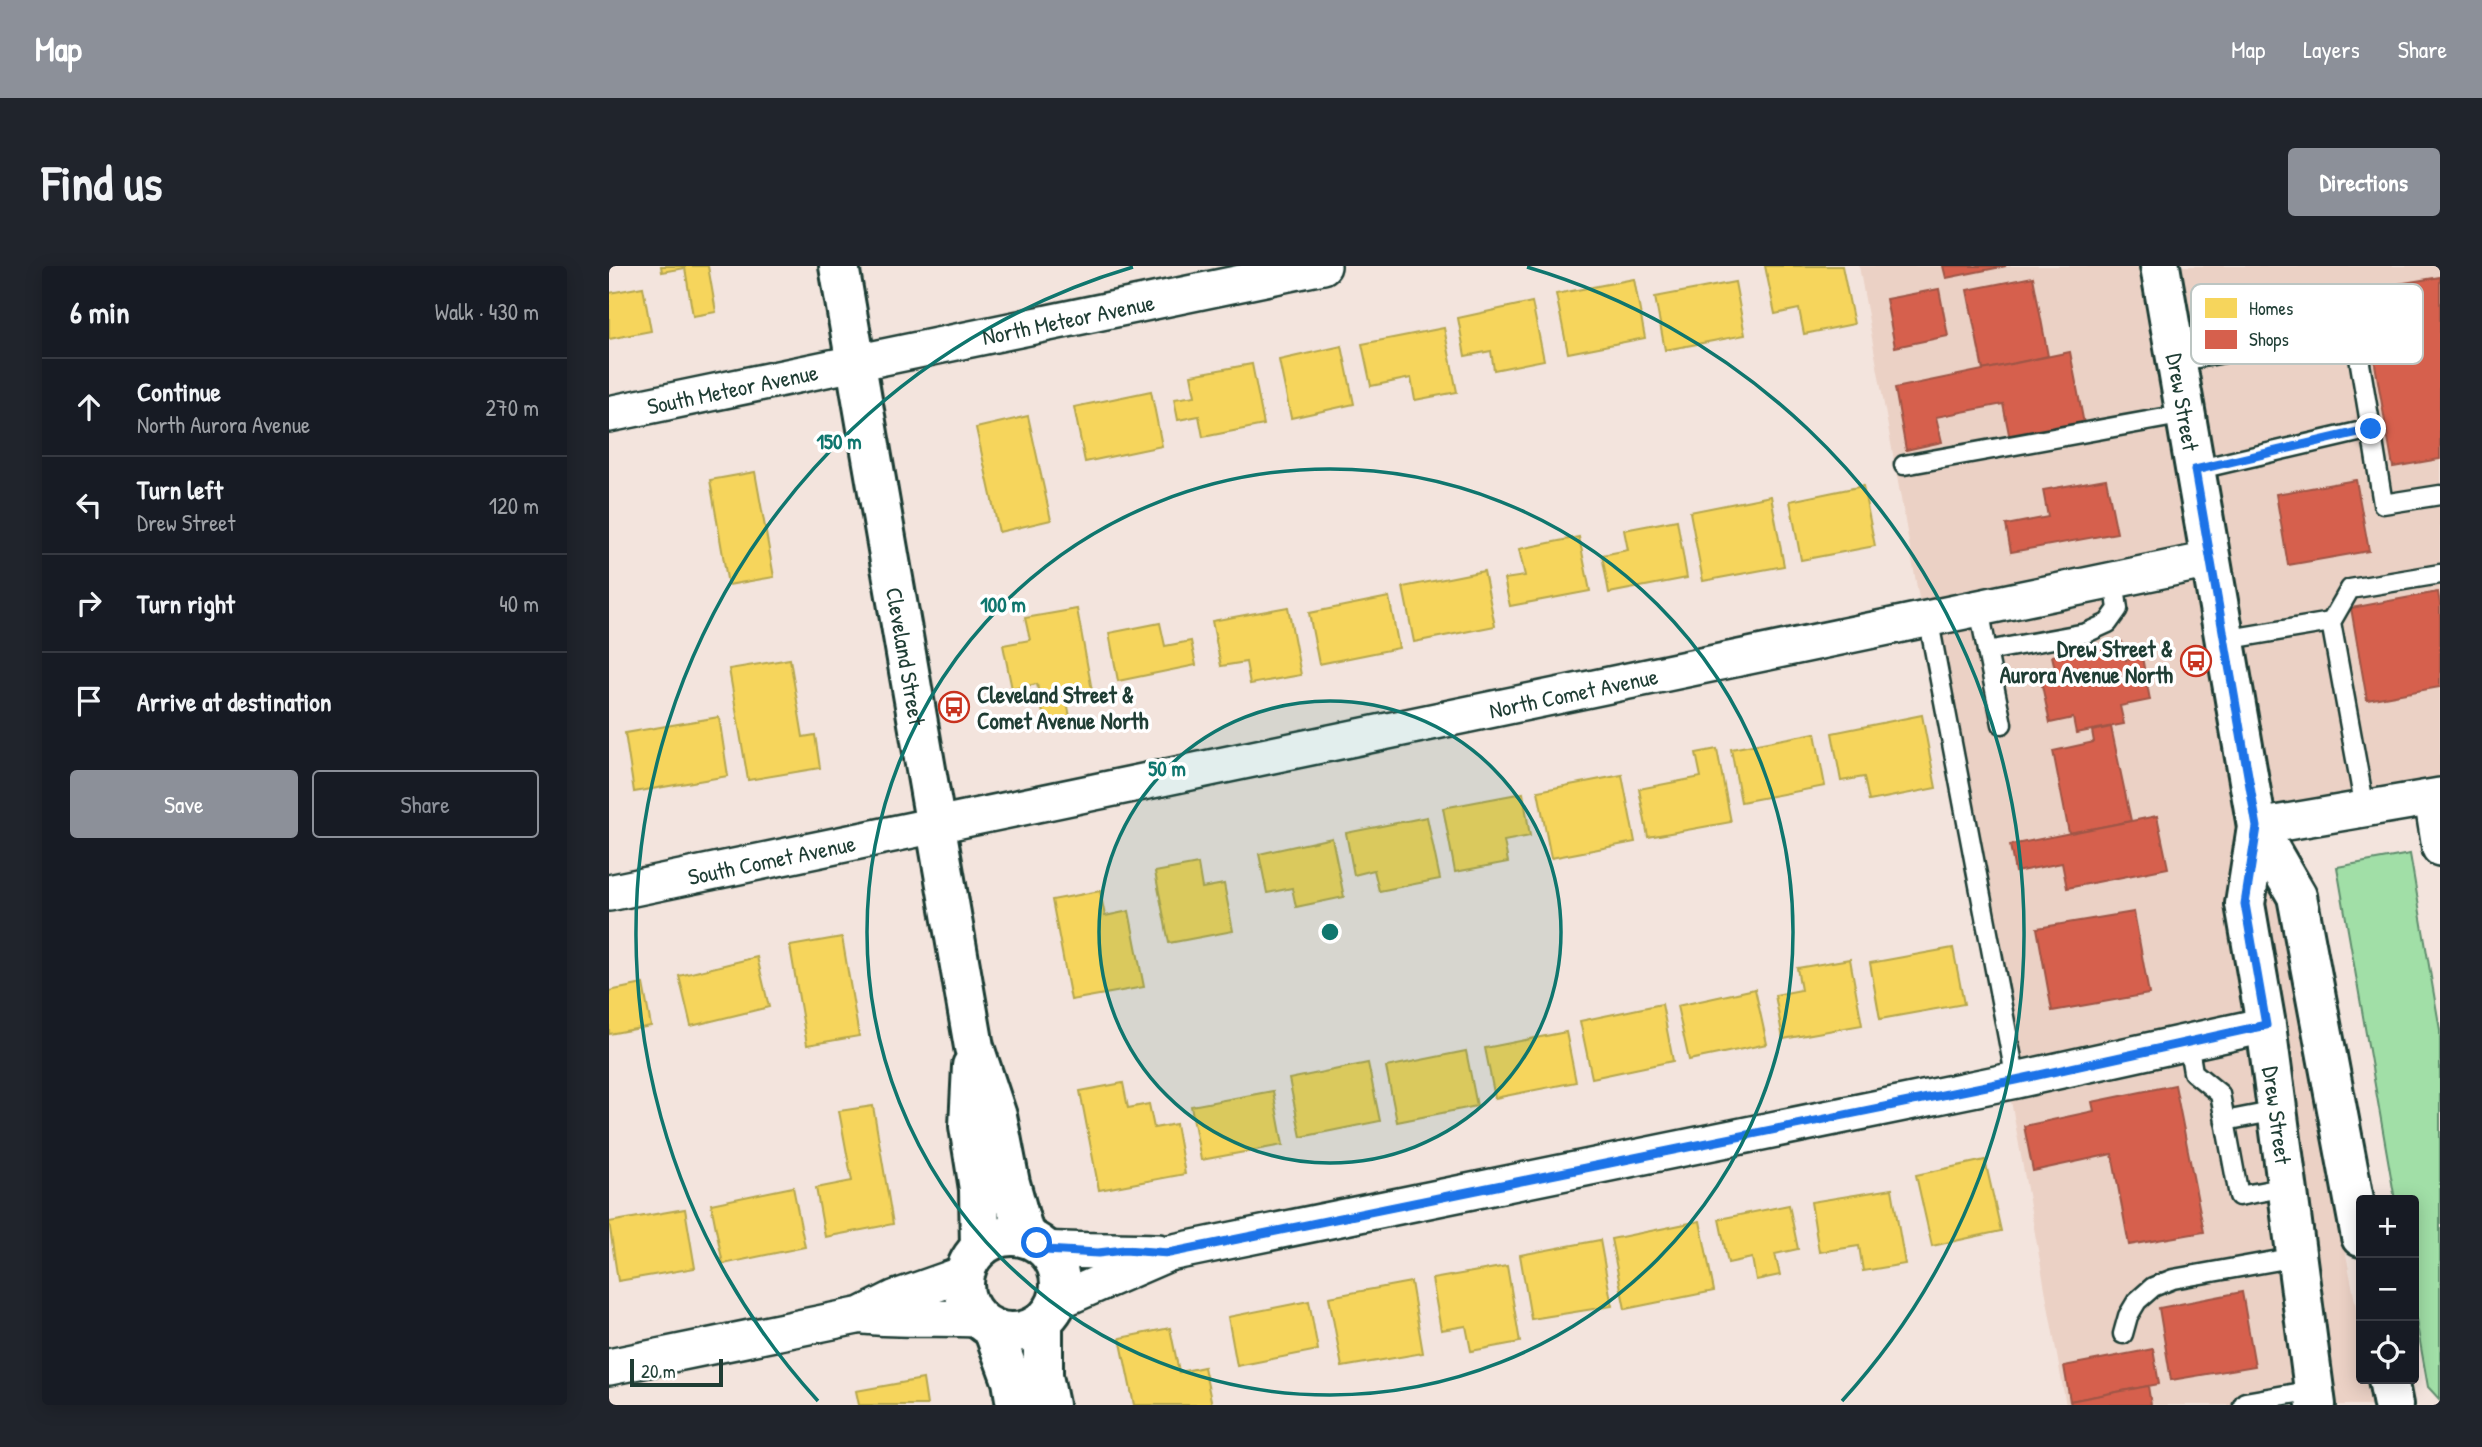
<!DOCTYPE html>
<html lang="en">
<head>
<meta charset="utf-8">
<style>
  :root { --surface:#171b24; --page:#20242c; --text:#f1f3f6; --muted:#9ea1a6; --line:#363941; --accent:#8c9099 }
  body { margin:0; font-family:"Patrick Hand",sans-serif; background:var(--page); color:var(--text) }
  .controls { position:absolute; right:21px; bottom:21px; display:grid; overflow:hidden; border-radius:7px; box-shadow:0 4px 18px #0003 }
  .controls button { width:63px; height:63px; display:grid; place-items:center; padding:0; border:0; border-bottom:2px solid var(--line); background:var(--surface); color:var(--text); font:35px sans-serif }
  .scale { position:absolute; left:21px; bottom:18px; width:93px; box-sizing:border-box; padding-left:7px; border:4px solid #1f3d34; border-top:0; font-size:19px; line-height:24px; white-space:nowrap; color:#1f3d34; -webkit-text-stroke:5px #fff; paint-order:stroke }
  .stop { position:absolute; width:21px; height:21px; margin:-16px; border:5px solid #1a73e8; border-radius:50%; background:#fff }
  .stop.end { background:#1a73e8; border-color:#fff; box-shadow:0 2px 7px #0008 }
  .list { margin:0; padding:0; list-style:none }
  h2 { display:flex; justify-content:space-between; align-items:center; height:91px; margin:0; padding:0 28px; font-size:30px }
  h2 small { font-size:23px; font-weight:400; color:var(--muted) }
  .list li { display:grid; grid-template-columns:46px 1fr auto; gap:21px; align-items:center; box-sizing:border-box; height:98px; padding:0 28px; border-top:2px solid var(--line) }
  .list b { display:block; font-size:26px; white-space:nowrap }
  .list p { margin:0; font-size:23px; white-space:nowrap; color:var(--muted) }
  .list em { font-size:23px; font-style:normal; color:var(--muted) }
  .actions { display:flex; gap:14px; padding:21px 28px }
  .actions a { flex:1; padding:16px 0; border:2px solid var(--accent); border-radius:7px; text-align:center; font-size:24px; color:var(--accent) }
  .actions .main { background:var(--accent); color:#fff }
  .icon { flex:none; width:38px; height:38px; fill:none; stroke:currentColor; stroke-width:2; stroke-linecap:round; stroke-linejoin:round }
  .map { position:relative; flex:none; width:1831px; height:1139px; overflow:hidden; border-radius:7px }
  header { display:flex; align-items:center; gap:42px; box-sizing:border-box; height:98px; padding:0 35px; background:var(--accent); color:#fff }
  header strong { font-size:33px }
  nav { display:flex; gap:38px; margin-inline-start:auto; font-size:24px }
  .intro { display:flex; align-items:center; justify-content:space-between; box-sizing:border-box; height:168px; padding:0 42px }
  h1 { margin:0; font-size:49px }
  .button { padding:18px 32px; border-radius:7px; background:var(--accent); color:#fff; font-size:24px; font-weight:700 }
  main { display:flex; gap:42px; padding:0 42px }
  aside { flex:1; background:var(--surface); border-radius:7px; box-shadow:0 4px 18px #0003 }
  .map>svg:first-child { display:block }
  .built { fill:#ebd1c5 }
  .green { fill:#a1dfa7; stroke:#608e6e; stroke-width:2 }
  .homes { fill:#f6d55c; stroke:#b6a750; stroke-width:2 }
  .shops { fill:#d6604d; stroke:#9f5646; stroke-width:2 }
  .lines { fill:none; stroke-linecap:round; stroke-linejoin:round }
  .service-casing { stroke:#1f3d34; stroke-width:23 }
  .minor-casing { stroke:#1f3d34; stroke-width:40 }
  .tertiary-casing { stroke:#1f3d34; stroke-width:44 }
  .secondary-casing { stroke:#1f3d34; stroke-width:44 }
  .service { stroke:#fff; stroke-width:18 }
  .minor { stroke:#fff; stroke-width:35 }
  .tertiary { stroke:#fff; stroke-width:38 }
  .secondary { stroke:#fff; stroke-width:38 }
  .route { stroke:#1a73e8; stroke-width:9 }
  .ring { fill:none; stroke:#0f766e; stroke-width:3.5 }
  .labels { text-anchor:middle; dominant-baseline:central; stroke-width:7; stroke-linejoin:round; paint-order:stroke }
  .street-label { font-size:23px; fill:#1f3d34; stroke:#fff }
  .poi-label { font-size:23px; font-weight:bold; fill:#1f3d34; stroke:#fff; text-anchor:end }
  .key { fill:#fff; stroke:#bcc5c2; stroke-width:2 }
  .key-label { font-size:19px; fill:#1f3d34 }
  .centre { fill:#0f766e; stroke:#fff; stroke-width:3.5 }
  .ring-label { font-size:21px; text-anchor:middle; font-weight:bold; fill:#0f766e; stroke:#fff; stroke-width:7; stroke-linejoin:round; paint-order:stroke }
</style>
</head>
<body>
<header>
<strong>Map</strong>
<nav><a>Map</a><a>Layers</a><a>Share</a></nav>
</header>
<div class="intro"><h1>Find us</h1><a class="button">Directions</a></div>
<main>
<aside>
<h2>6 min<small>Walk · 430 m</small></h2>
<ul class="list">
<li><svg class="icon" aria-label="ahead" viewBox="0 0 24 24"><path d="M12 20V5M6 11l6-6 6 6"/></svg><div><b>Continue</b><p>North Aurora Avenue</p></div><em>270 m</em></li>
<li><svg class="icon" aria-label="left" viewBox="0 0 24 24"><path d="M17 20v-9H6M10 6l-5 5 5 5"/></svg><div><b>Turn left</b><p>Drew Street</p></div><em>120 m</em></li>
<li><svg class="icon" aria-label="right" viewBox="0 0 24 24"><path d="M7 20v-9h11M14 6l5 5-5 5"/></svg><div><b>Turn right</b></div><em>40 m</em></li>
<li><svg class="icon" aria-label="arrive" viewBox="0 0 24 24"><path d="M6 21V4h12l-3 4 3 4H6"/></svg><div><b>Arrive at destination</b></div></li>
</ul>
<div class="actions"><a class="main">Save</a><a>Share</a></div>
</aside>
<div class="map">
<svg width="1831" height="1139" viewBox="0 0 1831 1139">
  <rect width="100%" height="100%" fill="#f3e4dd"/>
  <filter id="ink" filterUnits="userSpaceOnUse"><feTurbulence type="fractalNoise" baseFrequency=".0143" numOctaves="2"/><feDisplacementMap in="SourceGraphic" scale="14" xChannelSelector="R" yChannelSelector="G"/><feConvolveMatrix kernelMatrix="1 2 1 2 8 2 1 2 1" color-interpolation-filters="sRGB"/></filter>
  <g filter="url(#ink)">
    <g class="built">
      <polygon points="1250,0 1533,0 1581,282 1311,338"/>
      <polygon points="1570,0 1831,0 1831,513 1663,542"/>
      <polygon points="1587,313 1628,553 1624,555 1630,564 1637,747 1395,797 1317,369"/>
      <polygon points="1658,613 1670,635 1752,1067 1752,1113 1761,1113 1766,1139 1725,1139 1678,771 1654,637"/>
      <polygon points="1642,779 1689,1139 1457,1139 1401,829"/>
    </g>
    <polygon class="green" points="1801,588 1831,764 1831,1134 1819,1121 1805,1042 1805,934 1786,934 1728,601"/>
    <g class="homes">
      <polygon points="52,0 99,0 107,46 84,50 76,2 53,6"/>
      <polygon points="1156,0 1233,0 1245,58 1195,68 1190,43 1166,48"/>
      <polygon points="1025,13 1036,72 959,87 947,28"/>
      <polygon points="1126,16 1136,69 1056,84 1046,31"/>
      <polygon points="34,21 42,65 0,73 0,27"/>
      <polygon points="923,36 935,94 885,104 882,85 856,90 849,52"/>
      <polygon points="835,62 848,126 806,134 802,112 762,120 753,78"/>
      <polygon points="733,80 745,138 682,152 670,94"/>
      <polygon points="643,98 655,159 594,171 590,150 569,154 565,133 586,130 582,109"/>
      <polygon points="542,125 553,180 476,196 465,141"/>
      <polygon points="419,150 442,254 390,266 367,162"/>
      <polygon points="146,206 165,311 119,319 101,214"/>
      <polygon points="1254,220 1266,280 1192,294 1181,235"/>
      <polygon points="1162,230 1175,300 1094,315 1081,246"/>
      <polygon points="1068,254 1078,312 1000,327 993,289 1019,284 1015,264"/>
      <polygon points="970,271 981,325 901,340 895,313 916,310 910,283"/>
      <polygon points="875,305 886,360 805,376 794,321"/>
      <polygon points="780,331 790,382 710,398 700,347"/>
      <polygon points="679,341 692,409 641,418 637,396 612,400 603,355"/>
      <polygon points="468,343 484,430 458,435 462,457 437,462 428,418 403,423 394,379 421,374 416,352"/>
      <polygon points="551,357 556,380 582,375 587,399 509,415 500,367"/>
      <polygon points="181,393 194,471 206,469 211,502 139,514 120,403"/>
      <polygon points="1313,449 1327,522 1260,535 1255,511 1232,515 1223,467"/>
      <polygon points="110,451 119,510 25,526 16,467"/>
      <polygon points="1206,467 1216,520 1132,536 1122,483"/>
      <polygon points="1108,483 1122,556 1039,571 1030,523 1092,511 1087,487"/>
      <polygon points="1013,509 1026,576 942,592 929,525"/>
      <polygon points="914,527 921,570 895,575 899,596 846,606 834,542"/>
      <polygon points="818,551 831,613 770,625 765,604 745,609 737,567"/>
      <polygon points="723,572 735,631 687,641 683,622 658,627 650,588"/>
      <polygon points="589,598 593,622 615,618 624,665 560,677 546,606"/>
      <polygon points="491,625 496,650 520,645 535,721 462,734 443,634"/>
      <polygon points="233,671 250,770 198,779 181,680"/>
      <polygon points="1344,682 1355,738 1271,753 1261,697"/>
      <polygon points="148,691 160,741 82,760 70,710"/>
      <polygon points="1241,693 1253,759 1174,773 1166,729 1192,724 1188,702"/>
      <polygon points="34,718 42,760 0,768 0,725"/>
      <polygon points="1146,723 1158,778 1080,794 1068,740"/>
      <polygon points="1053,738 1064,795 983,812 971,755"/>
      <polygon points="957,766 967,816 886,832 876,782"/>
      <polygon points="857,785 868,840 788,856 777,801"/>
      <polygon points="759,797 771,855 692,871 680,813"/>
      <polygon points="514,817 519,842 540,838 545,862 567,858 576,908 490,924 471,825"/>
      <polygon points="664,825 674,879 592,894 582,840"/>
      <polygon points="264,840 284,958 216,971 207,922 243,915 230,845"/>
      <polygon points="1376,894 1392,965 1323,980 1307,909"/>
      <polygon points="184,921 196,981 114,998 102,938"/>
      <polygon points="1283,923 1296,998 1254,1005 1250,980 1210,986 1202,936"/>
      <polygon points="1180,939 1189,983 1166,988 1171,1009 1147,1014 1143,992 1119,997 1110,953"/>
      <polygon points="76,943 86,1002 9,1015 0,956"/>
      <polygon points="1091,955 1105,1025 1016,1043 1002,973"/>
      <polygon points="991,974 1003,1040 922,1053 911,989"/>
      <polygon points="898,1000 911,1076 862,1085 857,1060 832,1064 823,1013"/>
      <polygon points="802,1016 814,1087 733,1101 720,1031"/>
      <polygon points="700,1035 709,1084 628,1100 619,1051"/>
      <polygon points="561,1062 570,1106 595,1101 603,1139 525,1139 511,1072"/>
      <polygon points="314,1113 318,1139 250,1139 247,1125"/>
    </g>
    <g class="shops">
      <polygon points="1334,0 1397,0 1337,12"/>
      <polygon points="1424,11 1439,90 1374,104 1358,24"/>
      <polygon points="1831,11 1831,193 1784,201 1753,24"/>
      <polygon points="1330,23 1339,70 1286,81 1277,33"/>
      <polygon points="1461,86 1475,158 1401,173 1394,138 1327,151 1333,176 1297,184 1286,122"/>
      <polygon points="1497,213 1508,267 1402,286 1397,259 1439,251 1434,224"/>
      <polygon points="1747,214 1760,285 1679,299 1667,228"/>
      <polygon points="1829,326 1831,338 1831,421 1758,434 1742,342"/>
      <polygon points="1513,376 1517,394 1533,391 1541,434 1511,440 1515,458 1467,467 1464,452 1441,457 1431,410 1447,407 1443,390"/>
      <polygon points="1502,461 1522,555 1460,567 1444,485 1485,476 1483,465"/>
      <polygon points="1548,550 1559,602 1458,622 1453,597 1406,606 1401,579"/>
      <polygon points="1525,646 1540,728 1443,745 1428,662"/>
      <polygon points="1566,819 1595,966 1520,979 1503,888 1424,905 1415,860 1485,845 1483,836"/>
      <polygon points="1633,1026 1646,1100 1562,1114 1550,1042"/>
      <polygon points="1544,1083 1550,1118 1461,1135 1455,1100"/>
      <polygon points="1539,1120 1542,1139 1462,1139 1461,1135"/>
    </g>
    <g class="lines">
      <g class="service-casing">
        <g id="service">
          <polyline points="1568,96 1745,62 1762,163 1586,204"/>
          <polyline points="1762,163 1774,238 1831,229"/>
          <polyline points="1295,199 1577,148"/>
          <polyline points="1370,342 1378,385 1477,367 1499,357 1509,343 1505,314"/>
          <polyline points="1319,351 1407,814"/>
          <polyline points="1615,374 1722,356"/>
          <polyline points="1378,385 1393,458"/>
          <polyline points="1756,543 1722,356 1741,323 1831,308"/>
          <polyline points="1579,776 1584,806 1611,828 1630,930 1678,921"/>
          <polyline points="1616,855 1668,845"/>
          <polyline points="1514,1068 1519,1050 1528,1035 1544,1021 1564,1013 1687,991"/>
          <polyline points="1634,1139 1636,1136 1705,1124"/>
        </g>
      </g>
      <g class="minor-casing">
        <g id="minor">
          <path id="s1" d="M0,148L714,0"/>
          <polyline points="1823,532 1831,582"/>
          <polyline points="1648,561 1831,530"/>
          <path id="s2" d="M0,627L1601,294"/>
          <path d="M436,983C474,986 512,984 549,986"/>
          <polyline points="447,1036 560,987 1407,814 1657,759"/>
          <path d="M256,1050C294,1054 331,1051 369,1053"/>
          <polyline points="0,1101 253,1049 287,1032 355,1008"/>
        </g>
      </g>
      <g class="tertiary-casing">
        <g id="tertiary">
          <path id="s3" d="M230,0L365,781L388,850L401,917L416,971"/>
          <polyline points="363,800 360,860 370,923 371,982"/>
          <circle cx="403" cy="1018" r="48"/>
          <polyline points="434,1055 434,1110 440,1139"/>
          <polyline points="384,1063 403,1115 407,1139"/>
        </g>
      </g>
      <g class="secondary-casing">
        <g id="secondary">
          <path id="s4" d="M1551,0L1648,561L1636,638L1657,759L1707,1139"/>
          <polyline points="1648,561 1688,630 1752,971"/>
          <polyline points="1779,1113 1784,1139"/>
        </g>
      </g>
      <use href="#service" class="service"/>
      <use href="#minor" class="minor"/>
      <use href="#tertiary" class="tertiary"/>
      <use href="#secondary" class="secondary"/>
    </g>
  </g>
  <g class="lines" filter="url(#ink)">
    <polyline class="route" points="428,977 436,984 489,987 515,984 560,987 1407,814 1657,759 1636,638 1648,561 1586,204 1762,163"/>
  </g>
  <circle cx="721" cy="666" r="231" fill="#0f766e" fill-opacity=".12"/>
  <g class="ring">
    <circle cx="721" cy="666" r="231"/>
    <circle cx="721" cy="666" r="463"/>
    <path d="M209 1135A694 694 0 0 1 524 1M918 1A694 694 0 0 1 1233 1135"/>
  </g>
  <defs>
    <g id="bus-ring" transform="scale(1.575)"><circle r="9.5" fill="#fff" stroke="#c8321e" stroke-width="1.5"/><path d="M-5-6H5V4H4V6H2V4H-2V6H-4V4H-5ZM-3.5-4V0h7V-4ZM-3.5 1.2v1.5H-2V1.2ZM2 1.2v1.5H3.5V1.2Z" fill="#c8321e"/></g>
  </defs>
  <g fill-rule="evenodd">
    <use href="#bus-ring" x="1587" y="395"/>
    <use href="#bus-ring" x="345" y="441"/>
  </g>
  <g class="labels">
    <g class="street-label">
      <text stroke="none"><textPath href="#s1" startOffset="469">North Meteor Avenue</textPath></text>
      <text stroke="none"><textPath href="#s1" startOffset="126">South Meteor Avenue</textPath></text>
      <text stroke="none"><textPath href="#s4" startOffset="138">Drew Street</textPath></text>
      <text stroke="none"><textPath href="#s3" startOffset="396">Cleveland Street</textPath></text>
      <text stroke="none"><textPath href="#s2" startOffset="985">North Comet Avenue</textPath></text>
      <text stroke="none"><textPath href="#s2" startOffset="166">South Comet Avenue</textPath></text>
      <text stroke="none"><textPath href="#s4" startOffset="861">Drew Street</textPath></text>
    </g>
    <g class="poi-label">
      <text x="1564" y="382">Drew Street &amp;<tspan x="1564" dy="26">Aurora Avenue North</tspan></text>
      <text x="368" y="428" text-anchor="start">Cleveland Street &amp;<tspan x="368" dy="26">Comet Avenue North</tspan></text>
    </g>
  </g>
  <rect x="1582" y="18" width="232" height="80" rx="10" class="key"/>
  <rect x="1596" y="32" width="32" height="20" fill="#f6d55c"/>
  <rect x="1596" y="64" width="32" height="19" fill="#d6604d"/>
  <g class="key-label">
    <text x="1640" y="49">Homes</text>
    <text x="1640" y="80">Shops</text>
  </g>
  <circle cx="721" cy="666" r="10" class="centre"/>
  <g class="ring-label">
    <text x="230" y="183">150 m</text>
    <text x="394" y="346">100 m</text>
    <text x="558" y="510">50 m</text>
  </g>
</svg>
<div class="controls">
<button>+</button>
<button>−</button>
<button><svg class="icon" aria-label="locate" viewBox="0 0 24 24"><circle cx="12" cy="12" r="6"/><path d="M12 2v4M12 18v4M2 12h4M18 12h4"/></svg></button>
</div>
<div class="scale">20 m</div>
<div class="stop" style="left:428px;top:977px"></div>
<div class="stop end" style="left:1762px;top:163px"></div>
</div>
</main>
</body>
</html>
